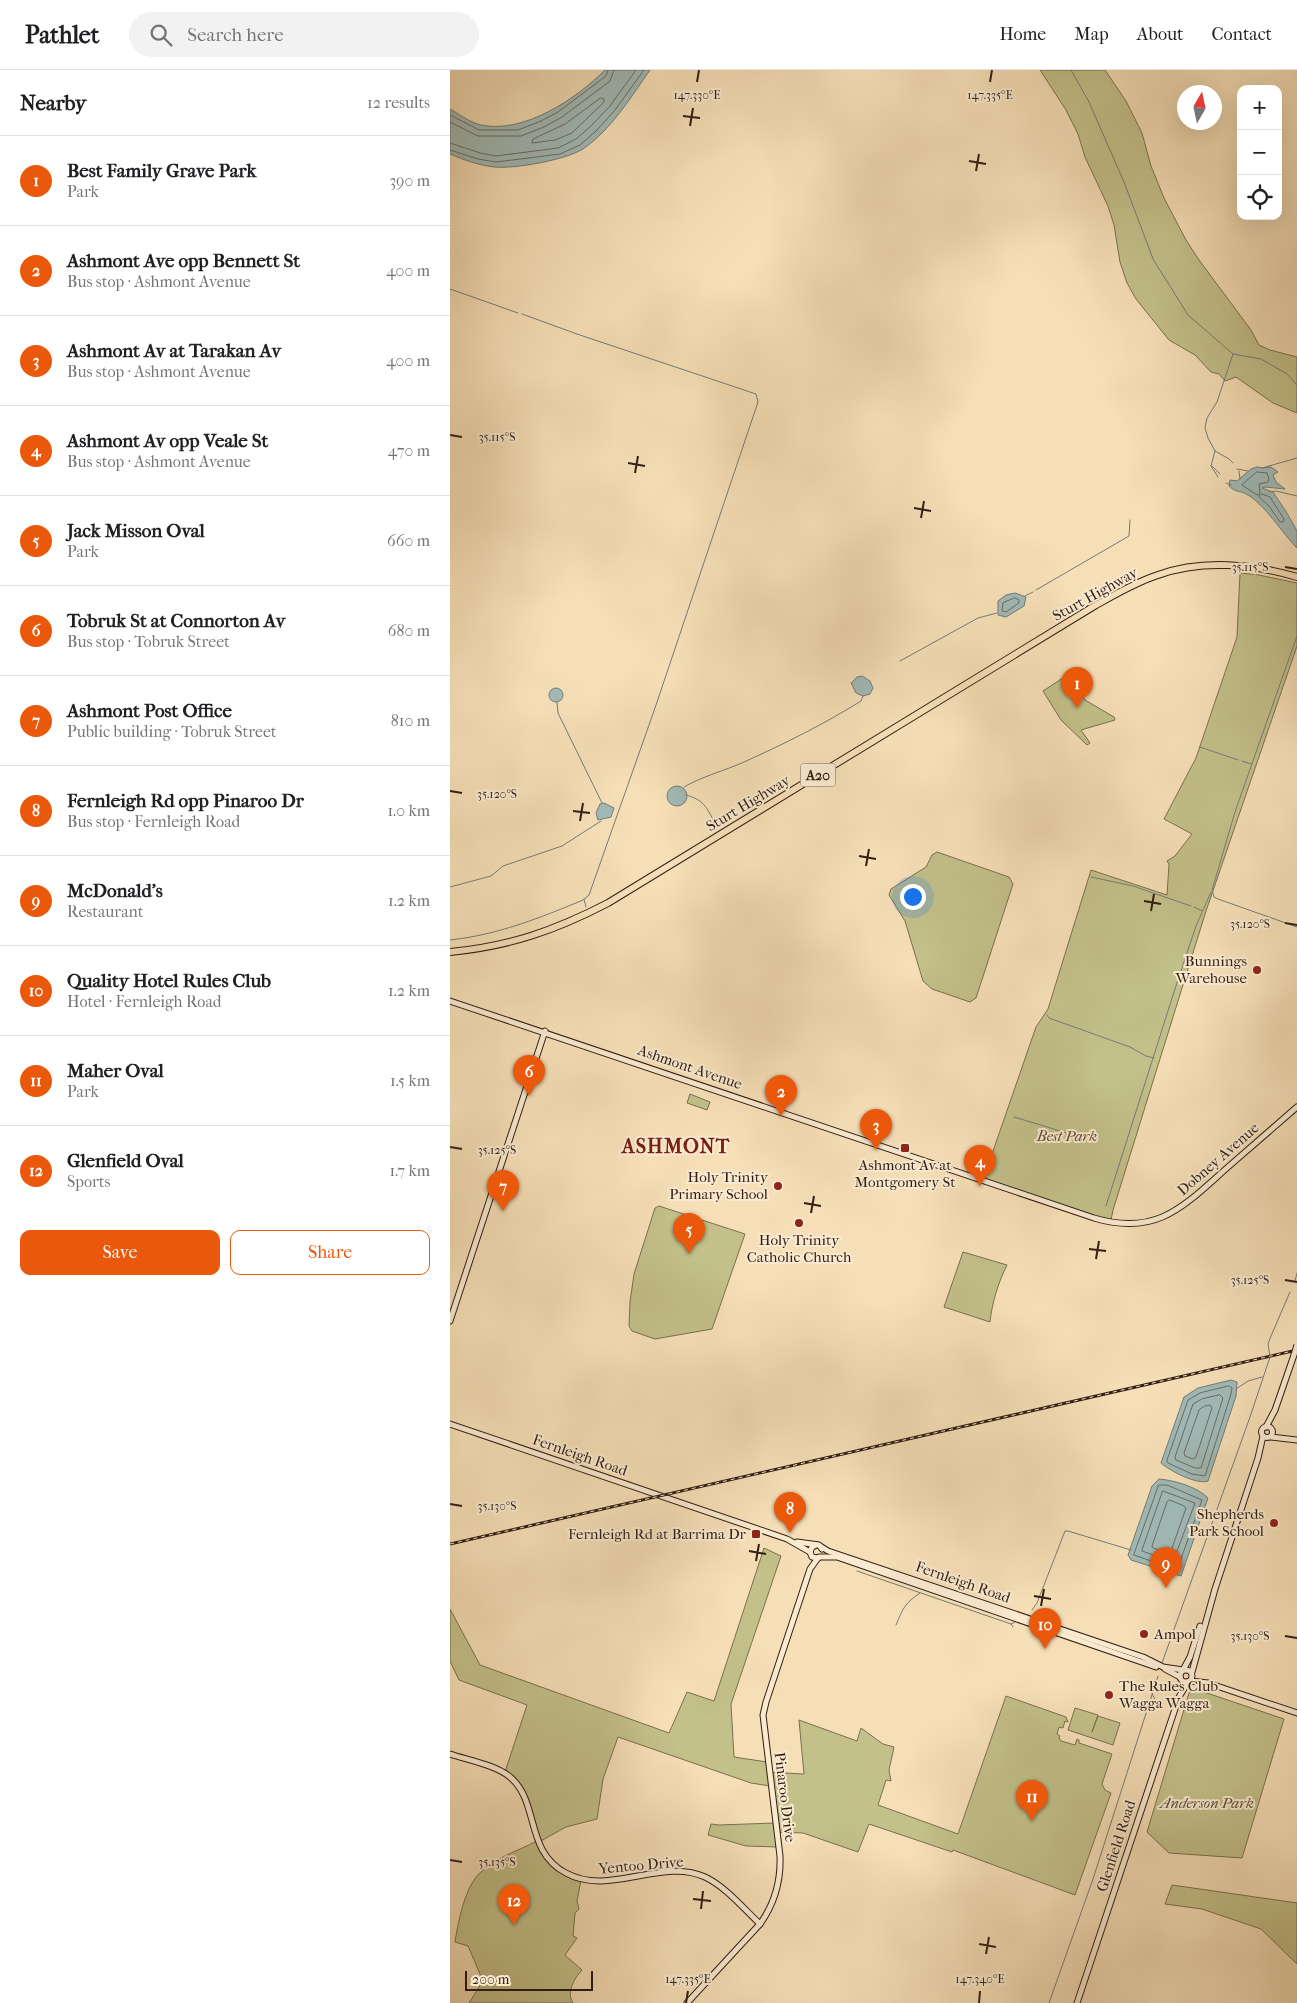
<!DOCTYPE html>
<html lang="en">
<head>
<meta charset="utf-8">
<style>
  :root { --surface:#fff; --page:#f2f2f2; --text:#202124; --muted:#757577; --line:#e0e0e0; --accent:#ea580c }
  body { margin:0; font-family:"IM FELL French Canon",serif; background:var(--page); color:var(--text) }
  .controls { position:absolute; right:15px; top:15px; display:grid; overflow:hidden; border-radius:10px; box-shadow:0 5px 20px #0002 }
  .controls button { width:45px; height:45px; display:grid; place-items:center; padding:0; border:0; border-bottom:1px solid var(--line); background:var(--surface); color:var(--text); font:25px sans-serif }
  .compass { position:absolute; left:727px; top:15px; width:45px; height:45px; border-radius:50%; background:var(--surface); box-shadow:0 5px 20px #0002; rotate:9deg }
  .scale { position:absolute; left:15px; bottom:12px; width:128px; box-sizing:border-box; padding-left:5px; border:2px solid #321e14; border-top:0; font-size:14px; line-height:18px; white-space:nowrap; color:#321e14; -webkit-text-stroke:4px #f9ead0; paint-order:stroke }
  .you { position:absolute; left:462px; top:826px; width:18px; height:18px; margin:-12px; border:4px solid #fff; border-radius:50%; background:#1a73e8; box-shadow:0 0 0 8px #1a73e833 }
  .badge { display:grid; place-items:center; width:32px; height:32px; border-radius:50%; background:var(--accent); color:#fff; font-size:16px; font-weight:700 }
  .pin { position:absolute; translate:-50% -41px; filter:drop-shadow(0 1px 2px #0008) }
  .pin::after { content:''; position:absolute; top:26px; width:18px; height:15px; background:inherit; clip-path:polygon(0 0,100% 0,50% 100%) }
  .list { margin:0; padding:0; list-style:none }
  h2 { display:flex; justify-content:space-between; align-items:center; height:65px; margin:0; padding:0 20px; font-size:21px }
  h2 small { font-size:16px; font-weight:400; color:var(--muted) }
  .list li { display:grid; grid-template-columns:32px 1fr auto; gap:15px; align-items:center; box-sizing:border-box; height:90px; padding:0 20px; border-top:1px solid var(--line) }
  .list b { display:block; font-size:19px; white-space:nowrap }
  .list p { margin:0; font-size:16px; white-space:nowrap; color:var(--muted) }
  .list em { font-size:16px; font-style:normal; color:var(--muted) }
  .actions { display:flex; gap:10px; padding:15px 20px }
  .actions a { flex:1; padding:11px 0; border:1px solid var(--accent); border-radius:10px; text-align:center; font-size:18px; color:var(--accent) }
  .actions .main { background:var(--accent); color:#fff }
  .icon { flex:none; width:28px; height:28px; fill:none; stroke:currentColor; stroke-width:2; stroke-linecap:round; stroke-linejoin:round }
  .map { position:relative; flex:none; width:847px; height:1933px; overflow:hidden }
  header { display:flex; align-items:center; gap:30px; box-sizing:border-box; height:70px; padding:0 25px; background:var(--surface); border-bottom:1px solid var(--line) }
  header strong { font-size:24px }
  nav { display:flex; gap:28px; margin-inline-start:auto; font-size:18px }
  .search { width:350px; height:45px; background:var(--page); display:flex; align-items:center; gap:12px; box-sizing:border-box; padding:0 18px; border-radius:28px; color:var(--muted); font-size:19px }
  main { display:flex }
  aside { flex:1; background:var(--surface) }
  .map>svg:first-child { display:block }
  .green { fill:#c3c08a; stroke:#7a6f4f }
  .water { fill:#a0bab7; stroke:#747c76 }
  .lines { fill:none; stroke-linecap:round; stroke-linejoin:round }
  .shore { stroke:#696c66; stroke-width:1 }
  .stream { stroke:#747c76; stroke-width:1 }
  .secondary-casing { stroke:#321e14; stroke-width:7 }
  .highway-casing { stroke:#321e14; stroke-width:8 }
  .secondary { stroke:#f9ead0; stroke-width:5 }
  .highway { stroke:#f6dfb7; stroke-width:6 }
  .rail-casing { stroke:#321e14; stroke-width:3 }
  .rail { stroke:#f9ead0; stroke-width:1; stroke-dasharray:4; stroke-linecap:butt }
  .secondary-bridge-casing { stroke:#321e14; stroke-width:7; stroke-linecap:butt }
  .secondary-bridge { stroke:#f9ead0; stroke-width:5 }
  .ticks { fill:none; stroke:#321e14; stroke-width:2 }
  .poi-dot { fill:#8f2418; stroke:#f9ead0; stroke-width:2 }
  .labels { text-anchor:middle; dominant-baseline:central; stroke-width:4; stroke-linejoin:round; paint-order:stroke }
  .shield { fill:#f9ead0; stroke:#6e5b4c; stroke-width:1 }
  .shield-label { font-size:14px; font-weight:bold; fill:#321e14 }
  .street-label { font-size:15px; fill:#321e14; stroke:#f9ead0 }
  .poi-label { font-size:15px; fill:#321e14; stroke:#f9ead0; text-anchor:end }
  .park-label { font-size:15px; font-style:italic; fill:#5e4f37; stroke:#f9ead0 }
  .district-label { font-size:20px; font-weight:bold; letter-spacing:1px; fill:#7a1f14; stroke:#f9ead0 }
  .ticks-label { font-size:12px; text-anchor:middle; fill:#321e14; stroke:#f9ead0; stroke-width:4; stroke-linejoin:round; paint-order:stroke }
</style>
</head>
<body>
<header>
<strong>Pathlet</strong>
<div class="search"><svg class="icon" aria-label="search" viewBox="0 0 24 24"><circle cx="10" cy="10" r="6"/><path d="M15 15l6 6"/></svg>Search here</div>
<nav><a>Home</a><a>Map</a><a>About</a><a>Contact</a></nav>
</header>
<main>
<aside>
<h2>Nearby<small>12 results</small></h2>
<ul class="list">
<li><span class="badge">1</span><div><b>Best Family Grave Park</b><p>Park</p></div><em>390 m</em></li>
<li><span class="badge">2</span><div><b>Ashmont Ave opp Bennett St</b><p>Bus stop · Ashmont Avenue</p></div><em>400 m</em></li>
<li><span class="badge">3</span><div><b>Ashmont Av at Tarakan Av</b><p>Bus stop · Ashmont Avenue</p></div><em>400 m</em></li>
<li><span class="badge">4</span><div><b>Ashmont Av opp Veale St</b><p>Bus stop · Ashmont Avenue</p></div><em>470 m</em></li>
<li><span class="badge">5</span><div><b>Jack Misson Oval</b><p>Park</p></div><em>660 m</em></li>
<li><span class="badge">6</span><div><b>Tobruk St at Connorton Av</b><p>Bus stop · Tobruk Street</p></div><em>680 m</em></li>
<li><span class="badge">7</span><div><b>Ashmont Post Office</b><p>Public building · Tobruk Street</p></div><em>810 m</em></li>
<li><span class="badge">8</span><div><b>Fernleigh Rd opp Pinaroo Dr</b><p>Bus stop · Fernleigh Road</p></div><em>1.0 km</em></li>
<li><span class="badge">9</span><div><b>McDonald's</b><p>Restaurant</p></div><em>1.2 km</em></li>
<li><span class="badge">10</span><div><b>Quality Hotel Rules Club</b><p>Hotel · Fernleigh Road</p></div><em>1.2 km</em></li>
<li><span class="badge">11</span><div><b>Maher Oval</b><p>Park</p></div><em>1.5 km</em></li>
<li><span class="badge">12</span><div><b>Glenfield Oval</b><p>Sports</p></div><em>1.7 km</em></li>
</ul>
<div class="actions"><a class="main">Save</a><a>Share</a></div>
</aside>
<div class="map">
<svg width="847" height="1933" viewBox="0 0 847 1933">
  <rect width="100%" height="100%" fill="#f6dfb7"/>
  <filter id="stains"><feTurbulence type="fractalNoise" baseFrequency=".004" numOctaves="4"/><feColorMatrix values="0 0 0 0 .2 0 0 0 0 .09 0 0 0 0 .02 0 0 0 .5 -.17"/></filter>
  <radialGradient id="worn" r=".72"><stop offset=".6" stop-color="#630" stop-opacity="0"/><stop offset="1" stop-color="#630" stop-opacity=".3"/></radialGradient>
  <g class="green">
    <polygon points="590,0 655,0 676,31 692,63 701,96 714,128 736,170 749,190 801,260 809,275 820,280 847,287 847,343 823,333 786,307 775,311 769,304 761,302 745,285 719,270 686,229 677,213 670,192 664,155 658,136 635,87 628,64 616,40"/>
    <polygon points="790,503 809,505 847,513 847,576 756,841 663,1140 661,1150 644,1146 533,1110 586,957 598,939 641,800 717,825 719,794 717,791 725,786 742,764 714,749 746,688 787,567"/>
    <polygon points="619,604 635,630 664,647 665,650 631,660 640,673 637,675 611,650 593,621"/>
    <polygon points="487,782 559,807 563,814 526,928 520,932 482,919 473,911 455,851 439,825 441,819 476,797 482,785"/>
    <polygon points="240,1024 260,1032 257,1040 237,1033"/>
    <polygon points="209,1136 295,1164 262,1259 205,1269 182,1261 179,1256 180,1232 184,1204 205,1138"/>
    <path d="M513,1182L557,1195C548,1213 542,1233 540,1252L494,1237Z"/>
    <polygon points="314,1478 331,1486 281,1634 284,1687 317,1692 318,1702 354,1704 349,1650 407,1671 411,1658 433,1674 444,1677 439,1700 441,1711 436,1710 428,1735 508,1764 556,1626 616,1647 618,1652 615,1651 613,1658 609,1657 607,1664 610,1666 609,1668 611,1671 625,1675 627,1669 629,1670 629,1673 662,1684 652,1714 655,1720 661,1723 625,1825 503,1780 502,1782 419,1754 408,1782 353,1763 326,1762 328,1777 296,1776 258,1765 261,1754 269,1755 325,1753 320,1716 301,1713 168,1667 153,1709 147,1749 116,1757 89,1772 72,1721 55,1702 77,1635 9,1610 0,1591 0,1539 30,1595 219,1663 237,1622 264,1631"/>
    <polygon points="745,1619 834,1649 792,1788 719,1783 697,1762 739,1623"/>
    <polygon points="625,1638 648,1645 642,1662 648,1646 670,1653 663,1675 618,1660"/>
    <path d="M87,1771L101,1793L131,1810L127,1831L129,1839L125,1843L123,1866L127,1868L115,1885L132,1900C124,1909 116,1922 123,1933H19L33,1911L18,1876L5,1872C8,1853 14,1821 27,1806C41,1789 68,1781 87,1771Z"/>
    <polygon points="722,1815 847,1833 847,1894 811,1859 752,1839 715,1834"/>
  </g>
  <g class="water">
    <path d="M155,0H200C181,27 161,60 133,79C115,90 65,99 44,97C28,95 14,90 0,84V39C9,44 21,53 31,55C74,64 126,29 155,0Z"/>
    <path d="M807,397L812,398L821,397L828,402L823,405L826,412L835,419L815,417L812,418L823,422L837,443L847,461V478C833,464 813,432 796,424C789,420 786,423 779,416L780,410L787,411L801,399Z"/>
    <polygon points="565,523 576,527 574,536 556,547 548,545 548,531 556,525"/>
    <polygon points="412,606 420,611 423,618 420,624 413,626 406,623 401,613 407,607"/>
    <circle cx="106" cy="625" r="7"/>
    <circle cx="227" cy="726" r="10"/>
    <polygon points="154,733 164,738 161,747 148,750 146,743 150,734"/>
    <path d="M781,1310L787,1312L786,1326L758,1411C747,1415 720,1401 711,1393L734,1327L748,1318Z"/>
    <path d="M709,1409C723,1410 748,1417 758,1428L731,1506L681,1490L678,1485L702,1416Z"/>
  </g>
  <g class="lines">
    <g class="shore">
      <polygon points="151,28 154,29 154,32 122,63 105,70 82,73 83,69 115,54"/>
      <polyline points="0,45 29,60 68,60 91,51 108,42 156,6 158,0"/>
      <polyline points="0,52 28,66 71,66 94,57 112,47 160,11 164,0"/>
      <polyline points="0,73 30,83 46,86 108,78 126,69 141,56 160,36 186,0"/>
      <polyline points="0,80 28,89 46,92 110,84 130,75 146,61 165,40 194,0"/>
      <polygon points="807,402 817,403 819,409 818,412 809,414 810,423 807,425 792,415"/>
      <polygon points="812,424 820,427 834,449 833,452 830,452 819,436 810,428 809,426"/>
      <polygon points="565,528 569,530 569,533 556,542 552,541 553,533"/>
      <polygon points="779,1316 782,1318 781,1324 755,1406 742,1404 718,1393 717,1390 738,1330 750,1323"/>
      <polygon points="770,1325 773,1328 751,1398 745,1398 726,1390 725,1387 743,1334 752,1329"/>
      <polygon points="755,1336 760,1335 762,1338 746,1387 743,1389 735,1386 734,1383 749,1340"/>
      <polygon points="709,1415 717,1415 752,1430 727,1500 684,1485"/>
      <polygon points="713,1421 745,1433 723,1492 692,1481"/>
      <polygon points="720,1430 734,1436 736,1438 721,1481 718,1483 703,1478 702,1476 717,1432"/>
    </g>
    <g class="stream">
      <polyline points="621,0 639,32 674,112 703,189 738,245 783,284 811,289 837,304 847,315"/>
      <polyline points="0,219 68,243"/>
      <polyline points="765,381 761,396 768,407"/>
      <polyline points="783,393 779,389 765,381 758,368 755,358 757,348 767,332 783,284"/>
      <polyline points="762,396 770,404"/>
      <polyline points="812,398 847,388"/>
      <polyline points="787,399 798,401"/>
      <polyline points="789,401 790,409"/>
      <polyline points="776,413 781,415"/>
      <polyline points="819,422 826,421 847,426"/>
      <polyline points="586,520 679,466 680,450"/>
      <polyline points="575,526 583,522"/>
      <polyline points="847,566 785,742 762,820 764,827 768,829 847,857"/>
      <polyline points="450,591 528,548 547,543"/>
      <polyline points="107,632 108,643 152,733"/>
      <polyline points="750,677 788,690"/>
      <polyline points="792,691 801,694"/>
      <path d="M234,717C253,706 274,701 294,692C334,674 374,654 411,631L413,626"/>
      <path d="M236,725C256,730 257,740 267,756"/>
      <polyline points="641,807 683,816 741,836"/>
      <polyline points="0,817 41,806 53,796 112,776 151,751"/>
      <polyline points="134,829 136,837"/>
      <polyline points="744,837 752,841"/>
      <path d="M0,870C47,865 90,848 133,830L139,825L205,638L308,332L306,324L127,264L72,244"/>
      <polyline points="597,945 599,948 680,977 696,986 704,988"/>
      <polyline points="564,1047 637,1069"/>
      <polyline points="656,1136 724,922 746,856 761,822"/>
      <polyline points="845,1211 847,1203"/>
      <polyline points="786,1319 798,1311 812,1307"/>
      <polyline points="407,1501 561,1554"/>
      <polyline points="582,1540 587,1533 615,1461 618,1461 681,1480"/>
      <path d="M446,1555C453,1538 455,1533 470,1523"/>
      <polyline points="563,1557 561,1554 565,1552"/>
      <polyline points="712,1593 800,1347 820,1287 818,1274 821,1266 840,1222"/>
      <polyline points="702,1624 709,1636"/>
      <polyline points="599,1933 643,1809 708,1606"/>
    </g>
    <g class="secondary-casing">
      <g id="secondary">
        <path d="M0,931L644,1148C707,1167 734,1136 778,1097C801,1077 824,1057 847,1037"/>
        <polyline points="0,1251 95,961"/>
        <polyline points="0,1354 337,1469 360,1482"/>
        <circle cx="817" cy="1362" r="5.5"/>
        <polyline points="816,1357 825,1340 844,1285"/>
        <polyline points="821,1367 847,1370"/>
        <polyline points="347,1472 369,1475 372,1479"/>
        <polyline points="366,1475 362,1477 360,1482 362,1487 368,1488"/>
        <polyline points="370,1476 378,1481 693,1587 713,1597 733,1600"/>
        <polyline points="369,1487 387,1487 706,1597"/>
        <polyline points="715,1599 730,1607"/>
        <circle cx="736" cy="1606" r="6"/>
        <polyline points="733,1600 740,1587 750,1556"/>
        <polyline points="742,1602 765,1519 808,1388 813,1366"/>
        <polyline points="740,1611 758,1613 847,1643"/>
        <path d="M0,1684C18,1690 46,1695 60,1707C90,1732 74,1781 116,1803C159,1827 212,1787 255,1807C276,1817 293,1838 310,1854"/>
        <path d="M237,1933L310,1854C325,1833 331,1811 330,1786L313,1645L316,1632L360,1499L368,1488"/>
        <polyline points="627,1933 729,1627 738,1612"/>
      </g>
    </g>
    <g class="highway-casing">
      <path id="highway" d="M0,882C60,876 104,861 158,833L646,535C666,524 686,512 708,505C752,489 803,494 847,507"/>
    </g>
    <use href="#secondary" class="secondary"/>
    <use href="#highway" class="highway"/>
    <g class="rail-casing">
      <polyline id="rail" points="0,1474 847,1280"/>
    </g>
    <use href="#rail" class="rail"/>
    <g class="secondary-bridge-casing">
      <polyline id="secondary-bridge" points="844,1285 847,1275"/>
    </g>
    <use href="#secondary-bridge" class="secondary-bridge"/>
  </g>
  <path class="ticks" d="M247,12L249,0M540,12L542,0M233,46L250,48M240,56L243,38M519,91L536,94M526,101L529,84M0,365L12,367M178,393L195,396M185,403L188,386M464,438L481,441M471,448L474,431M835,497L847,499M0,721L12,723M123,741L140,743M130,751L133,733M409,786L426,789M416,796L419,779M694,831L711,834M701,841L704,824M835,853L847,855M0,1077L12,1079M354,1133L371,1136M361,1143L364,1126M639,1179L656,1181M646,1189L649,1171M835,1210L847,1212M0,1434L12,1436M299,1481L316,1484M306,1491L309,1474M584,1526L601,1529M591,1536L594,1519M835,1566L847,1568M0,1790L12,1792M243,1829L261,1831M251,1839L253,1821M529,1874L546,1877M536,1884L539,1867M236,1933L238,1921M529,1933L530,1921"/>
  <g class="poi-dot">
    <circle cx="807" cy="900" r="5"/>
    <rect x="450" y="1073" width="10" height="10" rx="2.5"/>
    <circle cx="328" cy="1116" r="5"/>
    <circle cx="349" cy="1153" r="5"/>
    <circle cx="824" cy="1453" r="5"/>
    <rect x="301" y="1459" width="10" height="10" rx="2.5"/>
    <circle cx="694" cy="1564" r="5"/>
    <circle cx="659" cy="1625" r="5"/>
  </g>
  <g class="labels">
    <rect class="shield" x="350.5" y="693.5" width="35" height="23" rx="4"/>
    <g class="shield-label">
      <text x="368" y="705">A20</text>
    </g>
    <g class="street-label">
      <text transform="translate(645 524) rotate(-29)">Sturt Highway</text>
      <text transform="translate(298 733) rotate(-31)">Sturt Highway</text>
      <text transform="translate(240 997) rotate(19)">Ashmont Avenue</text>
      <text transform="translate(768 1089) rotate(-41)">Dobney Avenue</text>
      <text transform="translate(130 1385) rotate(19)">Fernleigh Road</text>
      <text transform="translate(513 1512) rotate(19)">Fernleigh Road</text>
      <text transform="translate(335 1727) rotate(83)">Pinaroo Drive</text>
      <text transform="translate(666 1776) rotate(-72)">Glenfield Road</text>
      <text transform="translate(191 1795) rotate(-5)">Yentoo Drive</text>
    </g>
    <g class="poi-label">
      <text x="797" y="891">Bunnings<tspan x="797" dy="17">Warehouse</tspan></text>
      <text x="455" y="1095" text-anchor="middle">Ashmont Av at<tspan x="455" dy="17">Montgomery St</tspan></text>
      <text x="318" y="1107">Holy Trinity<tspan x="318" dy="17">Primary School</tspan></text>
      <text x="349" y="1170" text-anchor="middle">Holy Trinity<tspan x="349" dy="17">Catholic Church</tspan></text>
      <text x="814" y="1444">Shepherds<tspan x="814" dy="17">Park School</tspan></text>
      <text x="296" y="1464">Fernleigh Rd at Barrima Dr</text>
      <text x="704" y="1564" text-anchor="start">Ampol</text>
      <text x="669" y="1616" text-anchor="start">The Rules Club<tspan x="669" dy="17">Wagga Wagga</tspan></text>
    </g>
    <g class="park-label">
      <text x="617" y="1066">Best Park</text>
      <text x="757" y="1733">Anderson Park</text>
    </g>
    <g class="district-label">
      <text x="226" y="1076">ASHMONT</text>
    </g>
  </g>
  <g class="ticks-label">
    <text x="247" y="29">147.330°E</text>
    <text x="540" y="29">147.335°E</text>
    <text x="47" y="371">35.115°S</text>
    <text x="800" y="501">35.115°S</text>
    <text x="47" y="728">35.120°S</text>
    <text x="800" y="858">35.120°S</text>
    <text x="47" y="1084">35.125°S</text>
    <text x="800" y="1214">35.125°S</text>
    <text x="47" y="1440">35.130°S</text>
    <text x="800" y="1570">35.130°S</text>
    <text x="47" y="1796">35.135°S</text>
    <text x="238" y="1913">147.335°E</text>
    <text x="530" y="1913">147.340°E</text>
  </g>
  <rect width="100%" height="100%" filter="url(#stains)"/>
  <rect width="100%" height="100%" fill="url(#worn)"/>
</svg>
<div class="controls">
<button>+</button>
<button>−</button>
<button><svg class="icon" aria-label="locate" viewBox="0 0 24 24"><circle cx="12" cy="12" r="6"/><path d="M12 2v4M12 18v4M2 12h4M18 12h4"/></svg></button>
</div>
<svg class="compass" viewBox="-18 -18 36 36"><path d="M0-13l5 13h-10z" fill="#e53935"/><path d="M0 13l5-13h-10z" fill="#757577"/></svg>
<div class="scale">200 m</div>
<div class="you"></div>
<div class="pin badge" style="left:627px;top:638px">1</div>
<div class="pin badge" style="left:331px;top:1046px">2</div>
<div class="pin badge" style="left:426px;top:1080px">3</div>
<div class="pin badge" style="left:530px;top:1116px">4</div>
<div class="pin badge" style="left:239px;top:1184px">5</div>
<div class="pin badge" style="left:79px;top:1026px">6</div>
<div class="pin badge" style="left:53px;top:1141px">7</div>
<div class="pin badge" style="left:340px;top:1463px">8</div>
<div class="pin badge" style="left:716px;top:1518px">9</div>
<div class="pin badge" style="left:595px;top:1579px">10</div>
<div class="pin badge" style="left:582px;top:1751px">11</div>
<div class="pin badge" style="left:64px;top:1855px">12</div>
</div>
</main>
</body>
</html>
